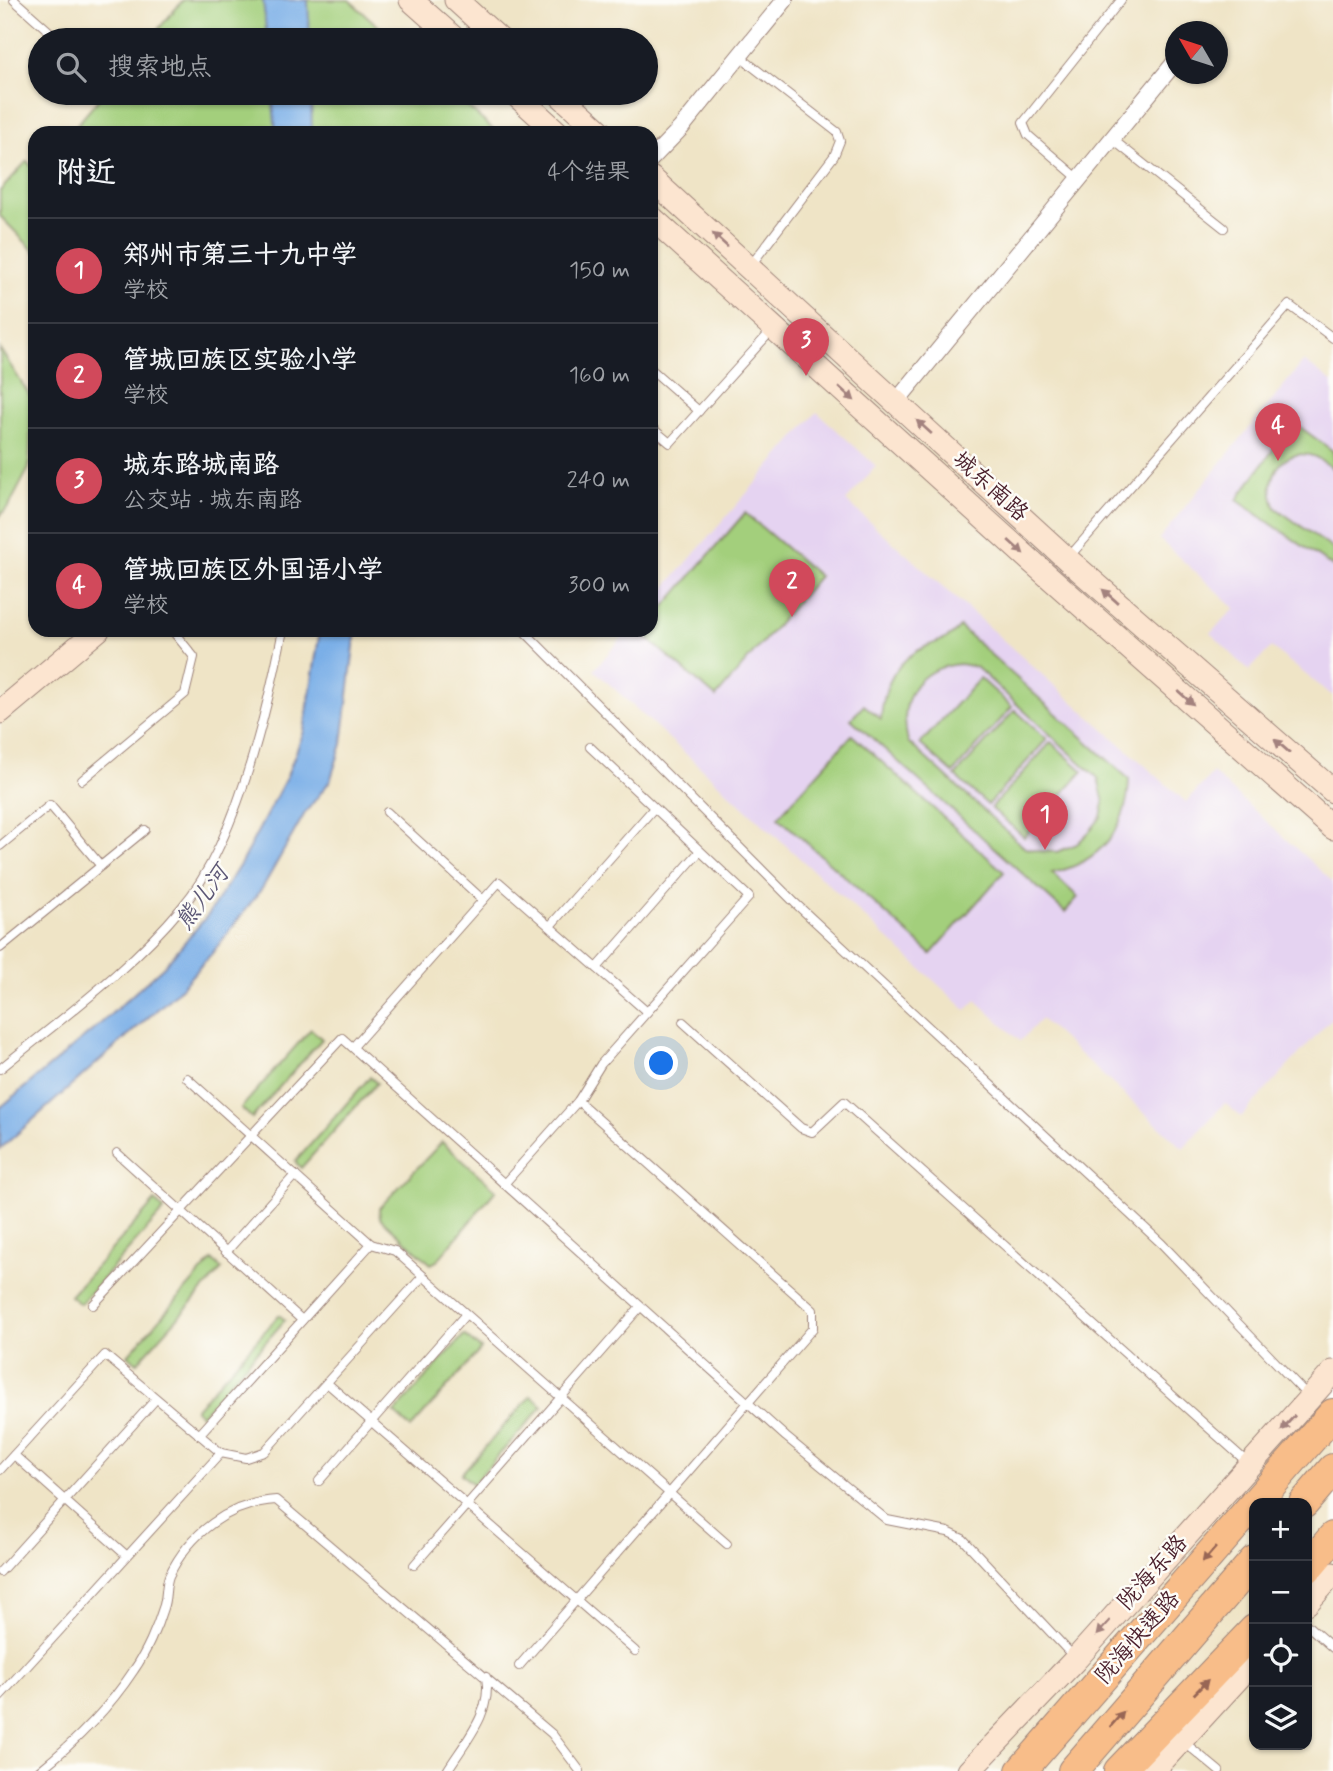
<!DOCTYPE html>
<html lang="zh">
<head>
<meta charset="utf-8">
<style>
  :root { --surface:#171b24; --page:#242831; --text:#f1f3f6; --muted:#9ea1a6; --line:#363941; --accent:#d1495b }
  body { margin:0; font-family:Mynerve,"LXGW WenKai TC",sans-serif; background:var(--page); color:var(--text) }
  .controls { position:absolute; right:21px; bottom:21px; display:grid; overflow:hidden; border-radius:14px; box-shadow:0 2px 5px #0004 }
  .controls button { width:63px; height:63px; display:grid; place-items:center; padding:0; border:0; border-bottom:2px solid var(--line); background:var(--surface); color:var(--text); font:35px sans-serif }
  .compass { position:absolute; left:1165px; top:21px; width:63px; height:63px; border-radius:50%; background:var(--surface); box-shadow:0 2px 5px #0004; rotate:309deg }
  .you { position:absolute; left:662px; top:1064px; width:24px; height:24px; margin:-18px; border:5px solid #fff; border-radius:50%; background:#1a73e8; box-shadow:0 0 0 10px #1a73e833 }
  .badge { display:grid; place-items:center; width:46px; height:46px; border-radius:50%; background:var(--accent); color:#fff; font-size:23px; font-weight:700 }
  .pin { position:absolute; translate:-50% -58px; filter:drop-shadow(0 2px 4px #0008) }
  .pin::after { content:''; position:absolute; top:37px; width:24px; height:21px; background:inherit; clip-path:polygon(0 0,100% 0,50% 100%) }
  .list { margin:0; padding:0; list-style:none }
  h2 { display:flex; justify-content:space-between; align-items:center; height:91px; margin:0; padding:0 28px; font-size:30px }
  h2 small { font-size:23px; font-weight:400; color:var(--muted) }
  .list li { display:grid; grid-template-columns:46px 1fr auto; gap:21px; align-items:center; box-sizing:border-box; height:105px; padding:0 28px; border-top:2px solid var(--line) }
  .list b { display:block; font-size:26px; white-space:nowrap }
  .list p { margin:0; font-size:23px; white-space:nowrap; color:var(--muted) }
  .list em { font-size:23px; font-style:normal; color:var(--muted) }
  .icon { flex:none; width:38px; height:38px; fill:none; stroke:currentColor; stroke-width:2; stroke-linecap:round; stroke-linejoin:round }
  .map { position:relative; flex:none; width:1333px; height:1771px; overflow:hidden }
  .search { position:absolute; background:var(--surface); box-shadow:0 2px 5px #0004; left:28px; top:28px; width:630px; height:77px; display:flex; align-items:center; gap:18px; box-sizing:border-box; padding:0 24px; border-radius:38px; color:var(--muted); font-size:26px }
  .panel { position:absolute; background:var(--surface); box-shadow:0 2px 5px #0004; left:28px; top:126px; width:630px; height:511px; border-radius:21px }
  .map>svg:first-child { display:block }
  .built { fill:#e5d3f1 }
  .green { fill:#a3cf7b; stroke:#767753; stroke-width:2; fill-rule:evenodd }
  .water { fill:#79aee7; stroke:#626689; stroke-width:2 }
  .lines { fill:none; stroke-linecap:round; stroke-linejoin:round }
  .lane-casing { stroke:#9c8278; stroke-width:10 }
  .street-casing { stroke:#9c8278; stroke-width:18 }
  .secondary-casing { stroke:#9c8278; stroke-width:25 }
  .highway-casing { stroke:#9c8278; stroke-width:32 }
  .lane { stroke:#fff; stroke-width:8 }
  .street { stroke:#fff; stroke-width:16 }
  .secondary { stroke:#fce5d0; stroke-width:23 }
  .highway { stroke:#f8bd89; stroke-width:30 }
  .oneway { fill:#a3827e }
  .oneway2 { fill:#986655 }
  .labels { text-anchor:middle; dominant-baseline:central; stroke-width:5; stroke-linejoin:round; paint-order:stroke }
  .street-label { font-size:23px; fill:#4a1f2b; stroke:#fdfcf7 }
  .water-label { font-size:24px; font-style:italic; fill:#5d5876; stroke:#fdfcf7 }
</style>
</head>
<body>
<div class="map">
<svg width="1333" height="1771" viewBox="0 0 1333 1771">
  <rect width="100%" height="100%" fill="#fdfcf7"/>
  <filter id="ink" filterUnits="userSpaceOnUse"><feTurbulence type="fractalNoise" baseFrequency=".0143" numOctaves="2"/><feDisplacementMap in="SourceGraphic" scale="14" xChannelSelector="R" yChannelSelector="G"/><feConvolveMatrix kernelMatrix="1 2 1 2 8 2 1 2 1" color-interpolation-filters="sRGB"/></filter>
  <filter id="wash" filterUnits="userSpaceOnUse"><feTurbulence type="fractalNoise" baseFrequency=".00686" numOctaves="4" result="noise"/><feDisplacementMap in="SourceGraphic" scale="28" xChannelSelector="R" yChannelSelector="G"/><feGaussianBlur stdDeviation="1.57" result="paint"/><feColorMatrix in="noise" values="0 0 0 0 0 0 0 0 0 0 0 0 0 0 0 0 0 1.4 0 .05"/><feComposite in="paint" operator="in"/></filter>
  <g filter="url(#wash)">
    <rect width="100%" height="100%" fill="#efe4c6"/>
    <g class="built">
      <polygon points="1304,361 1333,383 1333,696 1271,647 1249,671 1211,633 1235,608 1159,539"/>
      <polygon points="817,412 876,466 846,501 1186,802 1213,773 1333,882 1333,1017 1241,1117 1225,1103 1183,1148 1041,1019 1020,1041 976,1000 966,1010 594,670 629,630 651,630 651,604"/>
    </g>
    <g class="green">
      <polygon points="183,0 349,0 394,40 149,40"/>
      <polygon points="104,93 452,93 497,133 70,133"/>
      <polygon points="27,161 35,170 35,252 0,216 0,191"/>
      <polygon points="0,349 32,399 29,468 10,504 0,516"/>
      <path d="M1293,422L1333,451V469C1326,464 1318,456 1309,455C1278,449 1264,484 1276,508L1333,549V567L1237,500Z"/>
      <polygon points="745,513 819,576 716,697 642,634 651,630 651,622"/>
      <path d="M960,627L1129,779C1128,829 1099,863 1052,873L1078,897L1065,912L851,719L864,705L881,719C883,687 896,659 927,646C943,639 947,641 960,627ZM960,664L976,667L1098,778L1104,803L1101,817L1089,832L1077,844L1057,852L1039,851L1025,848L908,742C898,700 915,668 960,664Z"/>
      <polygon points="980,678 1012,707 953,773 920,744"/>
      <polygon points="1015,710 1047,739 988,805 955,776"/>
      <polygon points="852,735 1004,872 931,954 778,817"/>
      <polygon points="1051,742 1083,771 1024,837 991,808"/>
      <polygon points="311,1029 322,1039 252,1118 241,1108"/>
      <polygon points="370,1077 377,1083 301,1168 295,1162"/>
      <polygon points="442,1142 496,1190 437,1261 431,1264 380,1218 379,1208"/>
      <polygon points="155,1201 164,1210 80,1304 70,1296"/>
      <polygon points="212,1260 222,1269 137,1363 128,1355"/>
      <polygon points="279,1315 285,1320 201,1415 195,1409"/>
      <polygon points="464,1335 481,1349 411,1428 394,1413"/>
      <polygon points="531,1396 543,1406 473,1484 461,1474"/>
    </g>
    <g class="water">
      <polygon points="263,0 308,0 310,40 267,40"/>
      <polygon points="272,93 311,93 312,133 276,133"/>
      <polygon points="320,630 356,630 342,744 330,781 305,813 263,887 213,952 177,992 0,1149 0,1108 99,1025 164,966 208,915 241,863 286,778 304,731"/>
    </g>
  </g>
  <g filter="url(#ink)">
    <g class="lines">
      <g class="lane-casing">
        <g id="lane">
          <polyline points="14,0 59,40"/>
          <polyline points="739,56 837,132 840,141 834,156 751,265"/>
          <polyline points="1112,139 1224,228"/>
          <polyline points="1079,179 1028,135 1023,123 1121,0"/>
          <polyline points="651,369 699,411"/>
          <polyline points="651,427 670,443 773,329"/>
          <polyline points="1069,557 1289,305 1333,338"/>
          <polyline points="523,630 795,903 1162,1244 1307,1395"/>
          <polyline points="82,780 185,694 194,657 172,630"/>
          <polyline points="387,812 483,900"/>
          <polyline points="0,846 50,805 101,866"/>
          <polyline points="550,926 654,808"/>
          <polyline points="0,948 145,830"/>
          <polyline points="597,968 700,851"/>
          <polyline points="683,1022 801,1128 812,1132 844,1102 1248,1463"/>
          <polyline points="353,1047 499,882 647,1012"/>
          <path d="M0,1069C62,1018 131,969 182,907C236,844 267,711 283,630"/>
          <polyline points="187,1078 371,1244 395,1251 727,1544"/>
          <polyline points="117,1153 302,1320"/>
          <polyline points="504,1184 578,1101 601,1064 749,897 590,747"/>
          <polyline points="226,1252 295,1175"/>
          <polyline points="93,1305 342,1038 786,1437 887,1520 948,1532 963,1539 1074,1657"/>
          <polyline points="327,1383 635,1651"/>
          <polyline points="199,1435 371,1244"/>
          <polyline points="14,1455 127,1556"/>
          <polyline points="0,1470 105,1355 221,1453 246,1458 264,1452 423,1276"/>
          <polyline points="319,1481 466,1314"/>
          <polyline points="414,1565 640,1307"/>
          <polyline points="0,1572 156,1399"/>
          <polyline points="1307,1625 1333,1648"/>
          <polyline points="519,1666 813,1328 813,1310 578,1101"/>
          <polyline points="0,1696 221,1453"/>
          <polyline points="1184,1742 1219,1771"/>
          <path d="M39,1771C74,1743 109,1708 134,1670C146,1653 157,1628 163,1608C167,1598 165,1586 169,1576C189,1533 230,1503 276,1500L552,1734L580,1771"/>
          <path d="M447,1771C465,1742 493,1712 486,1677"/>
        </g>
      </g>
      <g class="street-casing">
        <g id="street">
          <polyline points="651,159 681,128 785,0"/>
          <polyline points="896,402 1176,61"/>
        </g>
      </g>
      <g class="secondary-casing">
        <g id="secondary">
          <polyline points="411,0 456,40"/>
          <polyline points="456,0 500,40"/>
          <polyline points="514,93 558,133"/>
          <polyline points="558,93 602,133"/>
          <polyline points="651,178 1067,559 1333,791"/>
          <polyline points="651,217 1030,560 1333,828"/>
          <polyline points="0,712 98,630"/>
          <polyline points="1307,1603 1333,1574"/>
          <polyline points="969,1771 1076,1659 1333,1372"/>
          <polyline points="1153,1771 1254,1661"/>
        </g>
      </g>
      <g class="highway-casing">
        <g id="highway">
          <polyline points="1255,1503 1333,1414"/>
          <polyline points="1304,1503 1333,1469"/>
          <polyline points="1307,1568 1333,1537"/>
          <polyline points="1021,1771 1254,1504"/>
          <polyline points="1073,1771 1254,1561"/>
          <polyline points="1119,1771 1254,1630"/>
        </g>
      </g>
      <use href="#lane" class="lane"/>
      <use href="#street" class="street"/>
      <use href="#secondary" class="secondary"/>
      <use href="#highway" class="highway"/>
    </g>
    <defs><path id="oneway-solid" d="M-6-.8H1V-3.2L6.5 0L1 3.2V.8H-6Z" transform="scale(1.75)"/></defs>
    <g class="oneway">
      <use href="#oneway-solid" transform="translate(720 240) rotate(-138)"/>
      <use href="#oneway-solid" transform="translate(847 394) rotate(42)"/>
      <use href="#oneway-solid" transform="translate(924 427) rotate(-138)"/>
      <use href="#oneway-solid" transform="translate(1016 547) rotate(42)"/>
      <use href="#oneway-solid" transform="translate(1110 596) rotate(-139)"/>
      <use href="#oneway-solid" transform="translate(1186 698) rotate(42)"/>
      <use href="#oneway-solid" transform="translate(1282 746) rotate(-139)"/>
      <use href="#oneway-solid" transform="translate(1288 1423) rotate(132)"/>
      <use href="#oneway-solid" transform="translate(1103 1628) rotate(132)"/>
    </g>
    <g class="oneway2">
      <use href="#oneway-solid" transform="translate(1209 1555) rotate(131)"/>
      <use href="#oneway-solid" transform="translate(1201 1687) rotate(-46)"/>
      <use href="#oneway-solid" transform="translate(1117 1719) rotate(-49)"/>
    </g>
  </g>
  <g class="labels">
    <g class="street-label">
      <text transform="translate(990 487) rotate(42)">城东南路</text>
      <text transform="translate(1153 1573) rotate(-48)">陇海东路</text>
      <text transform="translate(1138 1638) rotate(-49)">陇海快速路</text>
    </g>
    <g class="water-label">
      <text transform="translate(203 898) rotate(-54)">熊儿河</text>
    </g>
  </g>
</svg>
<div class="controls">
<button>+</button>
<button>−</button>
<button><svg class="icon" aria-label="locate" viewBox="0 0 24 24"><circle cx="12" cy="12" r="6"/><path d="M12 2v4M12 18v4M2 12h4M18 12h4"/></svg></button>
<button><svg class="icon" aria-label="layers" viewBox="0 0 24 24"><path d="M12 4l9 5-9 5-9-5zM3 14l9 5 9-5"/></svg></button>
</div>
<svg class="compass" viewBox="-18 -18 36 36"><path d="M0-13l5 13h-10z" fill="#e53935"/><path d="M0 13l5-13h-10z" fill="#9ea1a6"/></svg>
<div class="you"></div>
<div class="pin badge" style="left:1045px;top:850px">1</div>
<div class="pin badge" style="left:792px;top:617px">2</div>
<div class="pin badge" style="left:806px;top:376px">3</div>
<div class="pin badge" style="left:1278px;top:461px">4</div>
<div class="search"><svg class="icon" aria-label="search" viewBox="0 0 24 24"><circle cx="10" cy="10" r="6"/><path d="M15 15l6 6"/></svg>搜索地点</div>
<section class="panel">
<h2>附近<small>4个结果</small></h2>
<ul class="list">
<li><span class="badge">1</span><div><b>郑州市第三十九中学</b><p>学校</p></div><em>150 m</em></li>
<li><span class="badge">2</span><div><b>管城回族区实验小学</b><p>学校</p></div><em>160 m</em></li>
<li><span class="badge">3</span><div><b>城东路城南路</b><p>公交站 · 城东南路</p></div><em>240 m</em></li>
<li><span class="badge">4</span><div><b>管城回族区外国语小学</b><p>学校</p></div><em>300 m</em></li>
</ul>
</section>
</div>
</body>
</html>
